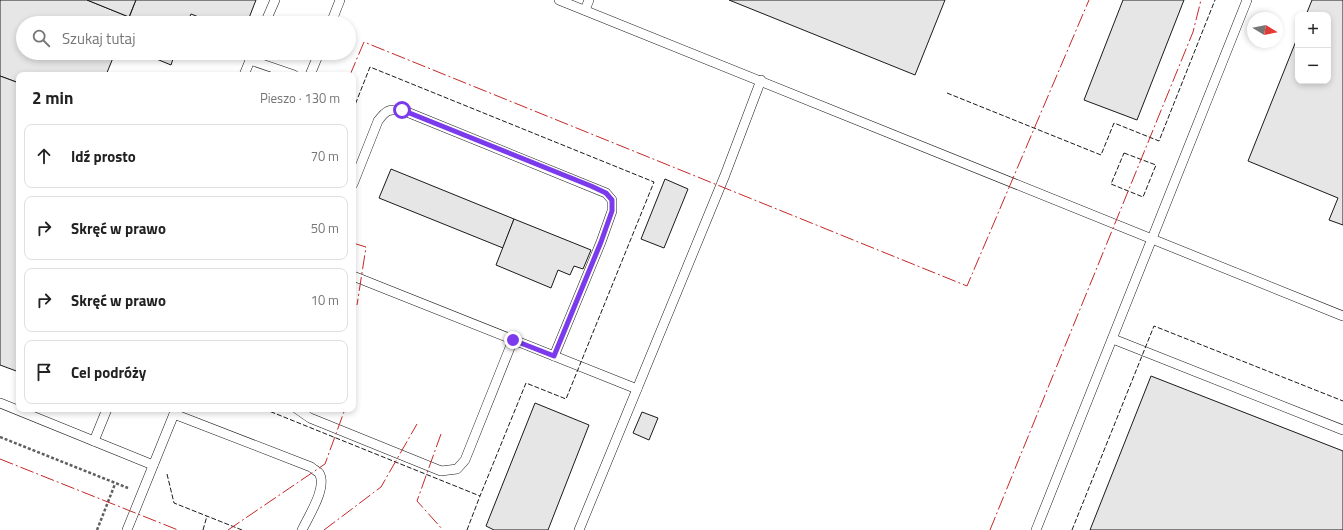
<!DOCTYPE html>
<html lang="pl">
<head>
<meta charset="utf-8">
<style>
  :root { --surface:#fff; --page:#f6f6f6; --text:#222; --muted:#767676; --line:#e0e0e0 }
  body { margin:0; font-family:"Titillium Web",sans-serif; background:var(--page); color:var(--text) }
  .controls { position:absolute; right:12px; top:12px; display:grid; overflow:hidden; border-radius:8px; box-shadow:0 2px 6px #0003 }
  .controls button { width:36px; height:36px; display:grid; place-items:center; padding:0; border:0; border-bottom:1px solid var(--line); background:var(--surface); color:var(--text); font:20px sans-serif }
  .compass { position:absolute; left:1247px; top:12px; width:36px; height:36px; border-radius:50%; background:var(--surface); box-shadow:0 2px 6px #0003; rotate:100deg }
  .stop { position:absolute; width:12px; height:12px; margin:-9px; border:3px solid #7c3aed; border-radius:50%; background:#fff }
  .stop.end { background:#7c3aed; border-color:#fff; box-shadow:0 1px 4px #0008 }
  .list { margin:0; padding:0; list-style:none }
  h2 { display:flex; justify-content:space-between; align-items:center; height:52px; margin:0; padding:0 16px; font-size:17px }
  h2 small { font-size:13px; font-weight:400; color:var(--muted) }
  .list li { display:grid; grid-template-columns:26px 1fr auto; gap:12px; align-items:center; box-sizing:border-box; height:64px; margin:0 8px 8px; padding:0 8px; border:1px solid var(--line); border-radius:8px }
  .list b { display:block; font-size:15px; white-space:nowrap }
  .list em { font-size:13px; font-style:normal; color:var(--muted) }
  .icon { flex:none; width:22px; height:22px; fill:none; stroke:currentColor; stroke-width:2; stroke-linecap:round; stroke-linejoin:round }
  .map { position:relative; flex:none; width:1343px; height:530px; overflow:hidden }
  .search { position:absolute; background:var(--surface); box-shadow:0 2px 6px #0003; left:16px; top:16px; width:340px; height:44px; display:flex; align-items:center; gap:10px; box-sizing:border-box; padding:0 14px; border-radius:22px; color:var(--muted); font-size:15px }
  .panel { position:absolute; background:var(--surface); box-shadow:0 2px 6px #0003; left:16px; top:72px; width:340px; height:340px; border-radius:8px }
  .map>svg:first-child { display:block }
  .building { fill:#e6e6e6; stroke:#1a1a1a }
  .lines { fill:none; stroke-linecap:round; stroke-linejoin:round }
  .lane-casing { stroke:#1a1a1a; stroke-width:10 }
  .path { stroke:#5f5f5f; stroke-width:2.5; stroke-dasharray:3 2; stroke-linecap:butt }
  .lane { stroke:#fff; stroke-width:9 }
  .fence { stroke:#1a1a1a; stroke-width:1; stroke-dasharray:5 2; stroke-linecap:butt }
  .power { stroke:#c62828; stroke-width:1; stroke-dasharray:14 3 2 3; stroke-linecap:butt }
  .route { stroke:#7c3aed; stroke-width:5 }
</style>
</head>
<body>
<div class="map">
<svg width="1343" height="530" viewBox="0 0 1343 530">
  <rect width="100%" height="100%" fill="#fff"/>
  <g class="building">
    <polygon points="0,0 87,0 129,17 127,23 23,23 23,53 115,53 106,75 19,75 19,83 0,76"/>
    <polygon points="87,0 136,0 129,17"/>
    <polygon points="136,0 256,0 247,23 214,23 191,14 187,23 127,23"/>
    <polygon points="729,0 945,0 915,75"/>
    <polygon points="1123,0 1184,0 1137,120 1084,100"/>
    <polygon points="1312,0 1343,0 1343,225 1329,220 1338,198 1248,161 1298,36 1298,81 1328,81 1328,15 1306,15"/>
    <polygon points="142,53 175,53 171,65"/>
    <polygon points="0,76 19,83 19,372 0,365"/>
    <polygon points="391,169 514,219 503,248 379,198"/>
    <polygon points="665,179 688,189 664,248 641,239"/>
    <polygon points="514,219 591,250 583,269 574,266 570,275 558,270 551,288 496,265"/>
    <polygon points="1151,376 1343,451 1343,530 1090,530"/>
    <polygon points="535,403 589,425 548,530 494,530 486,526"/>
    <polygon points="642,412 658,418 649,440 633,433"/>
  </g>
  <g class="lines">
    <g class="lane-casing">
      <g id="lane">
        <polyline points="559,0 1343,316"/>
        <polyline points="585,10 589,0"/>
        <polyline points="265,23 275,0"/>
        <polyline points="331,23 340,0"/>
        <polyline points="250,60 294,75"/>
        <polyline points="244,75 253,53"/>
        <polyline points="310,75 319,53"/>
        <path d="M353,184L378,121C386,110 389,109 402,110L606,193L612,200V211L601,242L554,356"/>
        <polyline points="353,276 637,389"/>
        <polyline points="1113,339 1343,430"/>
        <polyline points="0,403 153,465"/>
        <polyline points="297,409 310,418 441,471 457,469 465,460 513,340"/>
        <path d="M174,414L311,467C313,469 317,471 319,473C328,487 308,517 302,530"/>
        <polyline points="94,441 107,409"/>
        <polyline points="127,530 176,409"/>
        <polyline points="579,530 725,175 761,80"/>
        <polyline points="1036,530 1247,0"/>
      </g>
    </g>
    <g class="path">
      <polyline points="0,437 128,488"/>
      <polyline points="97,530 115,484"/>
    </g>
    <use href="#lane" class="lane"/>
    <g class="fence">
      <polyline points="947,93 1101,155 1114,123 1159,141 1215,0"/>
      <polygon points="1124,153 1156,165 1143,197 1111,184"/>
      <polyline points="264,409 480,496 526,383 566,399 654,182 370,67 353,110"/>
      <polyline points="167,474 174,503 242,530"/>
      <polyline points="203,530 207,516"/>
      <polyline points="467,530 480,496"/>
      <polyline points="1072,530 1154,326 1343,401"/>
    </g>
    <g class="power">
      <polyline points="350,75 364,42 967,286 1089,0"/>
      <polyline points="353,243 366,247 357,305"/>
      <polyline points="441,434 417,501 443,530"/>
      <polyline points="0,459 178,530"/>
      <polyline points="228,530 325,464 345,409"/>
      <polyline points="324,530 381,487 417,424"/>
      <polyline points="990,530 1193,32 1201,0"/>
    </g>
  </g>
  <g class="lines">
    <polyline class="route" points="402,110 591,186 606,193 612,200 612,211 601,242 554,356 513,340"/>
  </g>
</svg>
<div class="controls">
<button>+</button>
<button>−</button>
</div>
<svg class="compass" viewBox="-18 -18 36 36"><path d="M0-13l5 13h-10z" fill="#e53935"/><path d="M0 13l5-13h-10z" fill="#767676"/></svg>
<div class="stop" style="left:402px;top:110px"></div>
<div class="stop end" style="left:513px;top:340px"></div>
<div class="search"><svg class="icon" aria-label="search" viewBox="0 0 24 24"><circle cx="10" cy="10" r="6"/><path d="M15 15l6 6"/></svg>Szukaj tutaj</div>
<section class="panel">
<h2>2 min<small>Pieszo · 130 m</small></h2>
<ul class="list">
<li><svg class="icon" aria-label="ahead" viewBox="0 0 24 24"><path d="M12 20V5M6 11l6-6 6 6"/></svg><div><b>Idź prosto</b></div><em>70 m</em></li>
<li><svg class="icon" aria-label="right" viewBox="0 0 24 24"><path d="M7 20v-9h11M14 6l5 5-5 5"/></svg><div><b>Skręć w prawo</b></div><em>50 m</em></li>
<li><svg class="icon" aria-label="right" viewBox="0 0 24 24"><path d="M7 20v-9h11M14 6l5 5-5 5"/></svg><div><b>Skręć w prawo</b></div><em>10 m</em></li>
<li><svg class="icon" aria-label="arrive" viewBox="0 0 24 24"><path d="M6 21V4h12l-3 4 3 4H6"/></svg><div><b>Cel podróży</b></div></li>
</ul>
</section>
</div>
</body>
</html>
